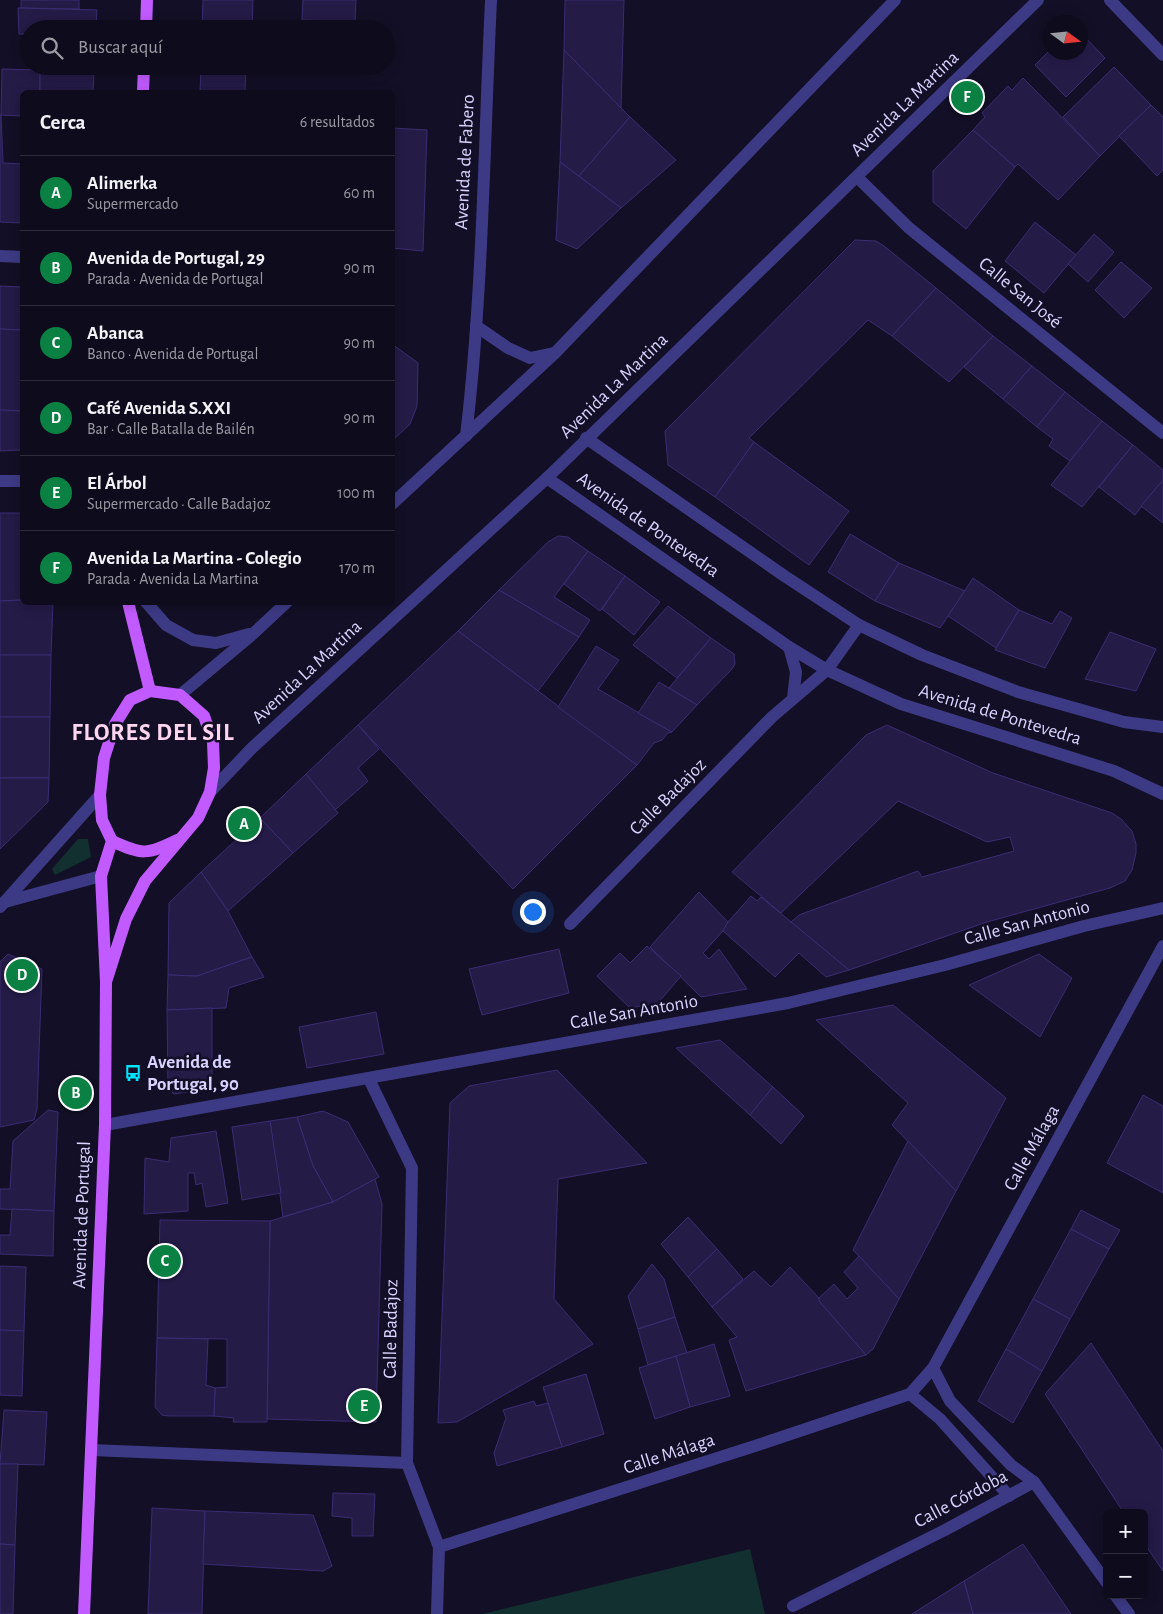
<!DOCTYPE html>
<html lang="es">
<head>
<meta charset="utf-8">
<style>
  :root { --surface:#0e0b1c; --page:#1c1929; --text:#f1f3f6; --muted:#9b9ba3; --line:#2e2b3b; --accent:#0b8043 }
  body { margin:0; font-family:"Alegreya Sans",sans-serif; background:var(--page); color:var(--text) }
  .controls { position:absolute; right:15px; bottom:15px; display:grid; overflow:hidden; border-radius:8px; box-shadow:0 2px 12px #0003 }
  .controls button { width:45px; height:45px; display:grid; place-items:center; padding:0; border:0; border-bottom:1px solid var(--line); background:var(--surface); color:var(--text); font:25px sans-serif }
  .compass { position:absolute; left:1043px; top:15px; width:45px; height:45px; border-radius:50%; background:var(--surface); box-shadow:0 2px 12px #0003; rotate:105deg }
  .you { position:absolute; left:532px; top:911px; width:18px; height:18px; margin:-12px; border:4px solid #fff; border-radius:50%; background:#1a73e8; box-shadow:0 0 0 8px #1a73e833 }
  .badge { display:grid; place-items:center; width:32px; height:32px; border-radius:50%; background:var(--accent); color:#fff; font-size:16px; font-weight:700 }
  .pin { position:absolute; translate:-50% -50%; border:2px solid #fff; box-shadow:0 1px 5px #0006 }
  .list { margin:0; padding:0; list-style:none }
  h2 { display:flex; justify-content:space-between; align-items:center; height:65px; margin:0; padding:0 20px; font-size:21px }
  h2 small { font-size:16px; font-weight:400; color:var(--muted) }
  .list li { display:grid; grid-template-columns:32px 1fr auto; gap:15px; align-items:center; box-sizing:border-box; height:75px; padding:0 20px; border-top:1px solid var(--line) }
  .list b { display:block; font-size:19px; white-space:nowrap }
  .list p { margin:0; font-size:16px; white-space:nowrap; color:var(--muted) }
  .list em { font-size:16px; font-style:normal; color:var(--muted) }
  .icon { flex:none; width:28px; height:28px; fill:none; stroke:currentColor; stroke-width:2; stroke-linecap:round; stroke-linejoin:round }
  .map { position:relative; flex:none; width:1163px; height:1614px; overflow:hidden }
  .search { position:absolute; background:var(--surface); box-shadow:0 2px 12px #0003; left:20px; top:20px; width:375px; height:55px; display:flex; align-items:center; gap:12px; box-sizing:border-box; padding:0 18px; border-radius:28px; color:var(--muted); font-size:19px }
  .panel { position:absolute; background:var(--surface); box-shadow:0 2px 12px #0003; left:20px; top:90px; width:375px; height:515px; border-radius:8px }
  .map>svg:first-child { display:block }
  .green { fill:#12302f }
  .building { fill:#241b47; stroke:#3b2d73 }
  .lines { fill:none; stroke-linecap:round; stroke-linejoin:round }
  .minor { stroke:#3d3a85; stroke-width:12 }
  .major { stroke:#c25bff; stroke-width:12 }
  .labels { text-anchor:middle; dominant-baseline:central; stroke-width:5; stroke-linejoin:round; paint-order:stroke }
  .street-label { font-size:19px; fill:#d9d4ff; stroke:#130f26 }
  .poi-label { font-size:19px; font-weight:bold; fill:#d9d4ff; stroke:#130f26; text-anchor:start }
  .district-label { font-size:24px; font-weight:bold; letter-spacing:1px; fill:#ffd6f0; stroke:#130f26 }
</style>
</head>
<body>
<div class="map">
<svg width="1163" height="1614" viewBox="0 0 1163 1614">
  <rect width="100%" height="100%" fill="#130f26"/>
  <g class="green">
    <polygon points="78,839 88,839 91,857 55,875 52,869"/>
    <polygon points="750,1549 765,1614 482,1614"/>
  </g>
  <g class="building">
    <polygon points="21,0 79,0 79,9 21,8"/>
    <polygon points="203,0 253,0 252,29 202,29"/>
    <polygon points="303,0 356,0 355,22 302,20"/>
    <polygon points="565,0 624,0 621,108 564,50"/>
    <polygon points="18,8 97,10 96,29 29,29 29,34 19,34"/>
    <polygon points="1080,32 1105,58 1066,97 1035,65 1050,50 1050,52 1080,52"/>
    <polygon points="564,50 630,117 579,176 560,162"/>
    <polygon points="54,66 94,66 94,73 53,70"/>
    <polygon points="201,66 246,66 245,92 200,92"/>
    <polygon points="1114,67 1151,105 1100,156 1063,117"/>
    <polygon points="2,69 40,70 40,92 22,92 22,116 1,115"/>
    <polygon points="40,70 94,73 93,92 40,92"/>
    <polygon points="1023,78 1100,156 1058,200 1018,164 1015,167 973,130 985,117 982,113 1008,86 1012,90"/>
    <polygon points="1151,105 1163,117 1163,170 1157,176 1119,136"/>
    <polygon points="0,115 1,115 3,163 22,164 22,223 0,222"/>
    <polygon points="630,117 676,160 621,208 579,176"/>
    <polygon points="392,128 427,130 423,251 392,248"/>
    <polygon points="973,130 1015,167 966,229 933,202 933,171"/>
    <polygon points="560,162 621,208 577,249 556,240"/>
    <polygon points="1035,222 1076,255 1044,293 1005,261"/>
    <polygon points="1094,234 1114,252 1088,282 1068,264"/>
    <polygon points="855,240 876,241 884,246 936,288 892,336 868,320 749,438 754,442 715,497 668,465 665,431"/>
    <polygon points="1121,262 1152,288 1124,318 1095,290"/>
    <polygon points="0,286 22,287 22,330 0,329"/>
    <polygon points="936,288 993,336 949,382 892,336"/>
    <polygon points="0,329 22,330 22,411 0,410"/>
    <polygon points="993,336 1032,366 1003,399 964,367"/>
    <polygon points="392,344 418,363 417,406 410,424 392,441"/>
    <polygon points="1032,366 1065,392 1037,427 1003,399"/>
    <polygon points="1065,392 1102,421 1070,461 1049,446 1053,439 1037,427"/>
    <polygon points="0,410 22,411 22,450 0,451"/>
    <polygon points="1102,421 1133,445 1082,507 1051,485"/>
    <polygon points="754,442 849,511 809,565 715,497"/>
    <polygon points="1133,445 1163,470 1163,480 1135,515 1099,487"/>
    <polygon points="1163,480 1163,523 1141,506"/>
    <polygon points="0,513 22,513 22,600 0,601"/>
    <polygon points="850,534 899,563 875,601 828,572"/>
    <polygon points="558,536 568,537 588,551 554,597 590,620 579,637 499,590 548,542"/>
    <polygon points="588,551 625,576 600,611 564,584"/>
    <polygon points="899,563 965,591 940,628 875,601"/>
    <polygon points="625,576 660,602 634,635 602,609"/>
    <polygon points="973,578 1019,610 996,648 948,616"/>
    <polygon points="499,590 579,637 538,691 458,631"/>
    <polygon points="22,600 22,602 53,602 51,655 0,655 0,601"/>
    <polygon points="668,606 711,638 677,678 633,645"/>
    <polygon points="1019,610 1052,624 1060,611 1072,618 1045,668 995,650"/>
    <polygon points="458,631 637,765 513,889 358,725"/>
    <polygon points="1110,632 1156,649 1136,691 1085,679"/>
    <polygon points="711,638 734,654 735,664 732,669 697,705 669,688"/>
    <polygon points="596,646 619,660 598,689 672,732 668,733 662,740 654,743 637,765 558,707"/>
    <polygon points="0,655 51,655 50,717 0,717"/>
    <polygon points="659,682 697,705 672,732 638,713"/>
    <polygon points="0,717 50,717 49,778 0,778"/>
    <polygon points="358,725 379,749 358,768 368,781 335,810 306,774"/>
    <polygon points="887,725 993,773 1112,813 1121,819 1132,831 1136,844 1136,853 1132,870 1125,881 1110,888 987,922 849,970 791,922 799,915 918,871 922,877 1014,851 1010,837 987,842 898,801 781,913 732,872 866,735"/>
    <polygon points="306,774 338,813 293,853 260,818"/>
    <polygon points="0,778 49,778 48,802 0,849"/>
    <polygon points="260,818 293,853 228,911 201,872"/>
    <polygon points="201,872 228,911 252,957 197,976 168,975 169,903"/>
    <polygon points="699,892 728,922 723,931 703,953 709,959 719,949 747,989 701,997 650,947"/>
    <polygon points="751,896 757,901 761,897 849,970 826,977 799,953 775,977 723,931 728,922"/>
    <polygon points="647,946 681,976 658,1003 630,1008 597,976 620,953 630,963"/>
    <polygon points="559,949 569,993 482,1015 469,969"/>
    <polygon points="8,954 42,969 37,1109 34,1120 0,1127 0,962"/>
    <polygon points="1039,954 1072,978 1040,1037 969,985"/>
    <polygon points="252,957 264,977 229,988 226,1008 167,1010 168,975 197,976"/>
    <polygon points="893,1005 1006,1098 956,1191 892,1125 908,1103 816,1020"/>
    <polygon points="212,1008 212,1088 174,1094 168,1089 167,1010"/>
    <polygon points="376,1012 384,1054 307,1068 299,1027"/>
    <polygon points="720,1040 773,1087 750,1115 676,1048"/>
    <polygon points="557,1070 647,1163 558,1179 554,1299 593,1344 457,1422 438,1423 450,1103 469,1086"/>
    <polygon points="773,1087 804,1116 781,1144 750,1115"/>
    <polygon points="1143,1095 1163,1106 1163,1193 1107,1163"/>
    <polygon points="48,1110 58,1112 54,1211 0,1209 0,1189 10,1189 13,1141"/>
    <polygon points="323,1111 348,1122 379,1177 333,1202 313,1166 297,1117"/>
    <polygon points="297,1117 313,1166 333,1202 283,1217 270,1121"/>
    <polygon points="270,1121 281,1193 242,1200 232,1127"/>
    <polygon points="216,1131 228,1203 206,1207 202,1183 196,1185 194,1173 188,1173 188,1211 144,1214 145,1158 169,1162 171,1138"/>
    <polygon points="908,1141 956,1191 899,1299 853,1250"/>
    <polygon points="375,1179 382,1204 376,1422 267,1419 270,1221 333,1202"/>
    <polygon points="12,1209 54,1211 53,1256 0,1254 0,1235 10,1235"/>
    <polygon points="1081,1210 1120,1230 1109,1249 1071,1229"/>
    <polygon points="688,1217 717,1249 688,1277 661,1244"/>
    <polygon points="160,1220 270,1221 267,1422 233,1422 234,1418 214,1416 215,1388 227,1387 227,1339 157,1338"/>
    <polygon points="1071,1229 1109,1249 1070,1319 1033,1299"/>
    <polygon points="717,1249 743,1279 712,1307 688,1277"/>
    <polygon points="859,1256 899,1299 873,1349 866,1355 819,1301 819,1298 834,1284 847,1299 858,1288 844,1272"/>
    <polygon points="652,1264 664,1279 675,1317 638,1329 628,1296"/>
    <polygon points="0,1266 26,1267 24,1331 0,1330"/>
    <polygon points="790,1267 819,1298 819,1301 866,1355 746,1391 729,1340 737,1337 712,1307 754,1271 771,1287"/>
    <polygon points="1033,1299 1070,1319 1042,1371 1006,1349"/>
    <polygon points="675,1317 687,1353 648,1365 638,1329"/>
    <polygon points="0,1330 24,1331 22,1396 0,1395"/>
    <polygon points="157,1338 208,1339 206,1385 215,1388 214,1416 169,1416 162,1415 155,1407"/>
    <polygon points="1091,1343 1163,1451 1163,1571 1144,1543 1144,1513 1124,1513 1045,1394"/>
    <polygon points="714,1344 730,1396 690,1407 676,1356"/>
    <polygon points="1006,1349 1042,1371 1013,1423 978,1401"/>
    <polygon points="676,1356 690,1407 655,1419 639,1368"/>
    <polygon points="586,1374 604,1434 562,1447 543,1387"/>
    <polygon points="534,1401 536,1406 548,1403 562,1447 497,1466 494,1453 506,1418 503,1410"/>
    <polygon points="4,1410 47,1412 44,1465 0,1464"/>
    <polygon points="0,1464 18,1464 15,1545 0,1544"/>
    <polygon points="333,1493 375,1494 373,1536 352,1536 352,1518 332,1516"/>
    <polygon points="152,1508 205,1511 202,1614 148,1614"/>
    <polygon points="205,1511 313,1515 332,1566 323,1571 203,1564"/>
    <polygon points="0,1544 15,1545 13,1614 0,1614"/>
    <polygon points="1023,1544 1071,1614 973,1614 964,1581"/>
    <polygon points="964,1581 973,1614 912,1614"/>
  </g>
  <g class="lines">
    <g class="minor">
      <polyline points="1110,0 1163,55"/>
      <polyline points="857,177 909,228 1163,433"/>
      <polyline points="0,256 22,257"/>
      <polyline points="476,326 508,348 530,358 554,353"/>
      <path d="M466,436C483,292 484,144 491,0"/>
      <polyline points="586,438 783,575 859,625 922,655 1018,692 1124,722 1163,727"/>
      <polyline points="547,478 789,647 827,670 901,704 1114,771 1163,794"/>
      <polyline points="0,481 22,481"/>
      <polyline points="392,504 555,353 895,0"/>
      <polyline points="146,602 166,625 193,640 216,643 249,634"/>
      <polyline points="789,647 796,672 793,698"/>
      <polyline points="180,695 254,633 287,602"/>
      <polyline points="210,792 252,748 547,478 1038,0"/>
      <polyline points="5,902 101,876"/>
      <polyline points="0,907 100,795"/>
      <polyline points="570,924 772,717 827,670 859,625"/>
      <polyline points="369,1079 412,1168 407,1463 439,1547 437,1614"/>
      <polyline points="105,1125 788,1003 945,965 1084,926 1163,908"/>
      <polyline points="933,1368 950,1401 1011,1465 1034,1482"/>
      <polyline points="910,1394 940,1419 1009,1496"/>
      <polyline points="91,1450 407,1463"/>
      <polyline points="439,1547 758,1445 910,1394 933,1368 1163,946"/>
      <polyline points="1115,1595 1129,1614"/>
      <polyline points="793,1606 945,1530 1034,1482 1107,1583"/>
    </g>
    <g class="major">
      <polyline points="146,29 147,0"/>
      <polyline points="143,92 144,66"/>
      <polyline points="128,602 150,691"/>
      <path d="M112,841C142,855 147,855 177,840"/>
      <polyline points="84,1614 105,1125 106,982 126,919 145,881 198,818 210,792 214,768 213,742 204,716 180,695 150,691 130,700 115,724 104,758 100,795 102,820 112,841 101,876 106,982"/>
    </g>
  </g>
  <defs>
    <g id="bus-bare" transform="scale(1.35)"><path d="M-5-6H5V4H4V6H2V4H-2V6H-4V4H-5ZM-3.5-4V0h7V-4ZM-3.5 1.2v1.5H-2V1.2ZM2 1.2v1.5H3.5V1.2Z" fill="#00e5ff" stroke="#130f26" stroke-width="2.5" paint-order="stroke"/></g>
  </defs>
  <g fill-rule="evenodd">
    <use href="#bus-bare" x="133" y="1073"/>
  </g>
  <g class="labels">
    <g class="street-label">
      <text transform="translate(905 104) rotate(-44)">Avenida La Martina</text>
      <text transform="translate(465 162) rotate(-87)">Avenida de Fabero</text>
      <text transform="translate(1020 293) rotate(39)">Calle San José</text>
      <text transform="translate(614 386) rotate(-44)">Avenida La Martina</text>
      <text transform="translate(648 525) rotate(35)">Avenida de Pontevedra</text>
      <text transform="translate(307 672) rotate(-43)">Avenida La Martina</text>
      <text transform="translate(1000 715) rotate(17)">Avenida de Pontevedra</text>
      <text transform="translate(668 797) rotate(-45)">Calle Badajoz</text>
      <text transform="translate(1027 923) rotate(-15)">Calle San Antonio</text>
      <text transform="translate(634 1012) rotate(-10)">Calle San Antonio</text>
      <text transform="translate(1032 1148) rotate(-61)">Calle Málaga</text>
      <text transform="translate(82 1215) rotate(-88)">Avenida de Portugal</text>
      <text transform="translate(391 1329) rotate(-89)">Calle Badajoz</text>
      <text transform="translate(669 1454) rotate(-18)">Calle Málaga</text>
      <text transform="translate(961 1499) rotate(-28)">Calle Córdoba</text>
    </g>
    <g class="poi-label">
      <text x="147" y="1062">Avenida de<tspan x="147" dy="22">Portugal, 90</tspan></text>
    </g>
    <g class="district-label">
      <text x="153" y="733">FLORES DEL SIL</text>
    </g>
  </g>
</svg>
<div class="controls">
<button>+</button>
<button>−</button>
</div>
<svg class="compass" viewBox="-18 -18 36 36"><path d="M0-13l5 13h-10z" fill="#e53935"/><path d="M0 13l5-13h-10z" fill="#9b9ba3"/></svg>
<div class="you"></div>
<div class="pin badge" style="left:244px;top:824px">A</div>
<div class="pin badge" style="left:76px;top:1093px">B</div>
<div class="pin badge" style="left:165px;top:1261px">C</div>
<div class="pin badge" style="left:22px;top:975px">D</div>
<div class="pin badge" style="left:364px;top:1406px">E</div>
<div class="pin badge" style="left:967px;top:97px">F</div>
<div class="search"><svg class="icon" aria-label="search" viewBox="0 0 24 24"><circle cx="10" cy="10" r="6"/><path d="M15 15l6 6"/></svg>Buscar aquí</div>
<section class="panel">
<h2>Cerca<small>6 resultados</small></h2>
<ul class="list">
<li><span class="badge">A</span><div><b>Alimerka</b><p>Supermercado</p></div><em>60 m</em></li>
<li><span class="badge">B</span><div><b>Avenida de Portugal, 29</b><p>Parada · Avenida de Portugal</p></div><em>90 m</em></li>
<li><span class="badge">C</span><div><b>Abanca</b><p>Banco · Avenida de Portugal</p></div><em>90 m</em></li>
<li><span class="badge">D</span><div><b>Café Avenida S.XXI</b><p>Bar · Calle Batalla de Bailén</p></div><em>90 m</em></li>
<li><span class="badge">E</span><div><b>El Árbol</b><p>Supermercado · Calle Badajoz</p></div><em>100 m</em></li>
<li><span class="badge">F</span><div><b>Avenida La Martina - Colegio</b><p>Parada · Avenida La Martina</p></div><em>170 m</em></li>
</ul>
</section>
</div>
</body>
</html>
